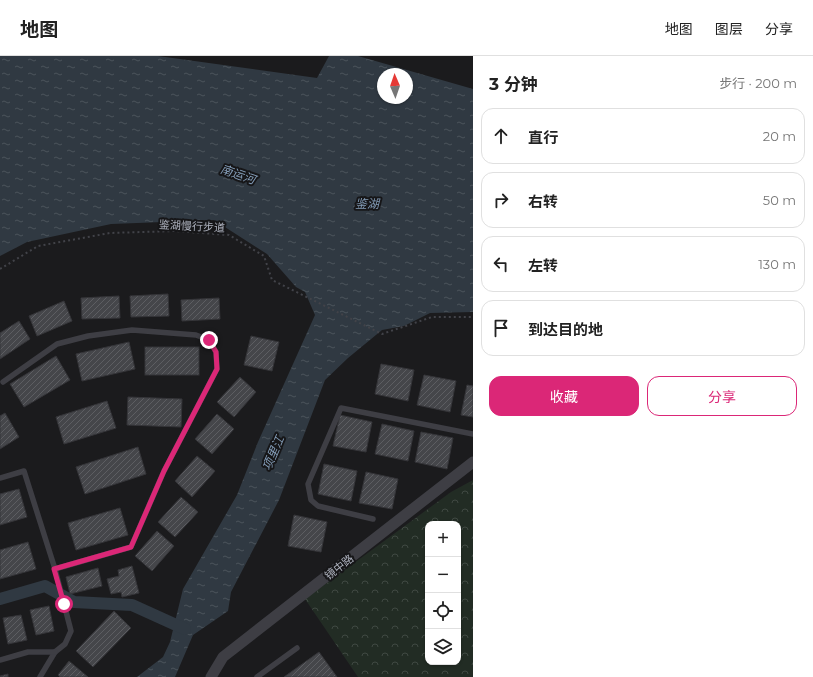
<!DOCTYPE html>
<html lang="zh">
<head>
<meta charset="utf-8">
<style>
  :root { --surface:#fff; --page:#f6f6f6; --text:#222; --muted:#767676; --line:#e0e0e0; --accent:#db2777 }
  body { margin:0; font-family:Montserrat,"Noto Sans SC",sans-serif; background:var(--page); color:var(--text) }
  .controls { position:absolute; right:12px; bottom:12px; display:grid; overflow:hidden; border-radius:8px; box-shadow:0 1px 3px #0004 }
  .controls button { width:36px; height:36px; display:grid; place-items:center; padding:0; border:0; border-bottom:1px solid var(--line); background:var(--surface); color:var(--text); font:20px sans-serif }
  .compass { position:absolute; left:377px; top:12px; width:36px; height:36px; border-radius:50%; background:var(--surface); box-shadow:0 1px 3px #0004; rotate:358deg }
  .stop { position:absolute; width:12px; height:12px; margin:-9px; border:3px solid #db2777; border-radius:50%; background:#fff }
  .stop.end { background:#db2777; border-color:#fff; box-shadow:0 1px 4px #0008 }
  .list { margin:0; padding:0; list-style:none }
  h2 { display:flex; justify-content:space-between; align-items:center; height:52px; margin:0; padding:0 16px; font-size:17px }
  h2 small { font-size:13px; font-weight:400; color:var(--muted) }
  .list li { display:grid; grid-template-columns:26px 1fr auto; gap:12px; align-items:center; box-sizing:border-box; height:56px; margin:0 8px 8px; padding:0 8px; border:1px solid var(--line); border-radius:12px }
  .list b { display:block; font-size:15px; white-space:nowrap }
  .list em { font-size:13px; font-style:normal; color:var(--muted) }
  .actions { display:flex; gap:8px; padding:12px 16px }
  .actions a { flex:1; padding:9px 0; border:1px solid var(--accent); border-radius:12px; text-align:center; font-size:14px; color:var(--accent) }
  .actions .main { background:var(--accent); color:#fff }
  .icon { flex:none; width:22px; height:22px; fill:none; stroke:currentColor; stroke-width:2; stroke-linecap:round; stroke-linejoin:round }
  .map { position:relative; flex:none; width:473px; height:621px; overflow:hidden }
  header { display:flex; align-items:center; gap:24px; box-sizing:border-box; height:56px; padding:0 20px; background:var(--surface); border-bottom:1px solid var(--line) }
  header strong { font-size:19px }
  nav { display:flex; gap:22px; margin-inline-start:auto; font-size:14px }
  main { display:flex }
  aside { flex:1; background:var(--surface) }
  .map>svg:first-child { display:block }
  .forest { fill:url(#forest-crowns); fill-rule:evenodd }
  .water { fill:url(#water-ripples); fill-rule:evenodd }
  .lines { fill:none; stroke-linecap:round; stroke-linejoin:round }
  .canal { stroke:#303942; stroke-width:12 }
  .building { fill:url(#building-hatch); stroke:#353539 }
  .path { stroke:#424349; stroke-width:2; stroke-dasharray:2 3; stroke-linecap:butt }
  .service { stroke:#3e3e44; stroke-width:5.5 }
  .minor { stroke:#3e3e44; stroke-width:11 }
  .route { stroke:#db2777; stroke-width:5 }
  .labels { text-anchor:middle; dominant-baseline:central; stroke-width:4; stroke-linejoin:round; paint-order:stroke }
  .street-label { font-size:11px; fill:#adb1bd; stroke:#161618 }
  .water-label { font-size:12px; font-style:italic; fill:#849db8; stroke:#161618 }
</style>
</head>
<body>
<header>
<strong>地图</strong>
<nav><a>地图</a><a>图层</a><a>分享</a></nav>
</header>
<main>
<div class="map">
<svg width="473" height="621" viewBox="0 0 473 621">
  <defs>
    <pattern id="forest-crowns" width="20" height="18" patternUnits="userSpaceOnUse"><rect width="20" height="18" fill="#222c24"/><path d="M2 6a3 3 0 1 1 6 0M12 15a3 3 0 1 1 6 0" fill="none" stroke="#3f4842"/></pattern>
    <pattern id="water-ripples" width="26" height="14" patternUnits="userSpaceOnUse"><rect width="26" height="14" fill="#303942"/><path d="M2 4q2-2 4 0t4 0M15 11q2-2 4 0t4 0" fill="none" stroke="#4b535b"/></pattern>
    <pattern id="building-hatch" width="6" height="6" patternUnits="userSpaceOnUse"><rect width="6" height="6" fill="#45464a"/><path d="M-1 1l2-2M0 6l6-6M5 7l2-2" fill="none" stroke="#5d5e62"/></pattern>
  </defs>
  <rect width="100%" height="100%" fill="#1b1b1d"/>
  <path class="forest" d="M473,424V621H358L305,543L451,436ZM428,468H458V606H428Z"/>
  <path class="water" d="M0,0H158L317,22L329,0H358L473,33V256L430,257L404,270L382,274L348,302L325,324L279,444L231,536L228,555L193,579L175,621H137L163,601L170,586L183,533L237,439L258,386L315,259L305,236L296,231L267,198L214,164L111,168L27,186L0,200ZM383,18H407V42H383Z"/>
  <g class="lines">
    <polyline class="canal" points="0,543 45,530 74,546 132,549 185,573"/>
  </g>
  <g class="building">
    <polygon points="168,238 169,260 131,261 130,240"/>
    <polygon points="119,240 120,262 82,263 81,242"/>
    <polygon points="219,242 220,263 182,265 181,244"/>
    <polygon points="64,245 72,265 37,280 29,260"/>
    <polygon points="19,265 30,283 0,303 0,277"/>
    <polygon points="251,280 279,286 272,315 244,309"/>
    <polygon points="129,286 135,313 82,325 76,298"/>
    <rect x="145" y="291" width="54" height="28"/>
    <polygon points="56,300 70,324 24,351 10,328"/>
    <polygon points="381,308 414,314 408,345 375,338"/>
    <polygon points="424,319 456,325 450,356 417,349"/>
    <polygon points="240,321 256,336 234,361 217,346"/>
    <polygon points="467,329 473,330 473,361 461,359"/>
    <polygon points="128,341 182,343 181,371 127,369"/>
    <polygon points="107,345 116,372 64,388 56,361"/>
    <polygon points="5,357 19,381 0,393 0,360"/>
    <polygon points="217,358 234,373 212,398 195,383"/>
    <polygon points="340,359 372,366 366,396 333,390"/>
    <polygon points="382,368 414,375 408,405 375,398"/>
    <polygon points="421,376 453,382 447,413 415,406"/>
    <polygon points="138,391 146,418 85,438 76,411"/>
    <polygon points="197,400 215,415 192,441 175,425"/>
    <polygon points="324,408 357,415 351,445 318,438"/>
    <polygon points="366,416 398,423 392,453 359,447"/>
    <polygon points="19,433 27,461 0,469 0,438"/>
    <polygon points="181,441 198,456 175,481 158,466"/>
    <polygon points="120,452 128,479 76,494 68,467"/>
    <polygon points="294,459 327,466 321,496 288,490"/>
    <polygon points="157,475 174,490 152,515 135,500"/>
    <polygon points="28,486 36,513 0,523 0,494"/>
    <polygon points="132,510 139,537 122,541 121,536 111,538 107,523 119,520 118,514"/>
    <polygon points="98,512 102,530 70,538 66,521"/>
    <polygon points="49,550 54,575 36,579 30,554"/>
    <polygon points="114,555 131,572 93,611 76,595"/>
    <polygon points="21,559 27,584 8,588 3,562"/>
    <polygon points="319,596 337,621 284,621"/>
    <polygon points="69,605 88,621 60,621 58,619"/>
    <polygon points="8,618 8,621 0,621 0,620"/>
  </g>
  <g class="lines">
    <polyline class="path" points="0,213 38,190 110,177 175,175 229,179 264,200 272,224 382,278 432,261 473,261"/>
    <g class="service">
      <polyline points="3,326 57,288 88,280 132,274 196,279 209,284 216,296 217,313 164,415 131,491 55,513"/>
      <polyline points="0,422 24,415 55,513 71,575 65,588 55,596 40,621"/>
      <polyline points="373,463 318,450 311,444 308,428 341,352 473,378"/>
      <polyline points="0,604 28,596 55,596"/>
      <polyline points="257,621 297,592"/>
    </g>
    <polyline class="minor" points="211,621 223,601 473,406"/>
  </g>
  <g class="lines">
    <polyline class="route" points="64,548 54,513 131,491 164,415 217,313 216,296 209,284"/>
  </g>
  <g class="labels">
    <g class="street-label">
      <text transform="translate(192 170) rotate(3)">鉴湖慢行步道</text>
      <text transform="translate(339 511) rotate(-38)">镜中路</text>
    </g>
    <g class="water-label">
      <text transform="translate(238 118) rotate(19)">南运河</text>
      <text x="367" y="147">鉴湖</text>
      <text transform="translate(273 397) rotate(-67)">项里江</text>
    </g>
  </g>
</svg>
<div class="controls">
<button>+</button>
<button>−</button>
<button><svg class="icon" aria-label="locate" viewBox="0 0 24 24"><circle cx="12" cy="12" r="6"/><path d="M12 2v4M12 18v4M2 12h4M18 12h4"/></svg></button>
<button><svg class="icon" aria-label="layers" viewBox="0 0 24 24"><path d="M12 4l9 5-9 5-9-5zM3 14l9 5 9-5"/></svg></button>
</div>
<svg class="compass" viewBox="-18 -18 36 36"><path d="M0-13l5 13h-10z" fill="#e53935"/><path d="M0 13l5-13h-10z" fill="#767676"/></svg>
<div class="stop" style="left:64px;top:548px"></div>
<div class="stop end" style="left:209px;top:284px"></div>
</div>
<aside>
<h2>3 分钟<small>步行 · 200 m</small></h2>
<ul class="list">
<li><svg class="icon" aria-label="ahead" viewBox="0 0 24 24"><path d="M12 20V5M6 11l6-6 6 6"/></svg><div><b>直行</b></div><em>20 m</em></li>
<li><svg class="icon" aria-label="right" viewBox="0 0 24 24"><path d="M7 20v-9h11M14 6l5 5-5 5"/></svg><div><b>右转</b></div><em>50 m</em></li>
<li><svg class="icon" aria-label="left" viewBox="0 0 24 24"><path d="M17 20v-9H6M10 6l-5 5 5 5"/></svg><div><b>左转</b></div><em>130 m</em></li>
<li><svg class="icon" aria-label="arrive" viewBox="0 0 24 24"><path d="M6 21V4h12l-3 4 3 4H6"/></svg><div><b>到达目的地</b></div></li>
</ul>
<div class="actions"><a class="main">收藏</a><a>分享</a></div>
</aside>
</main>
</body>
</html>
